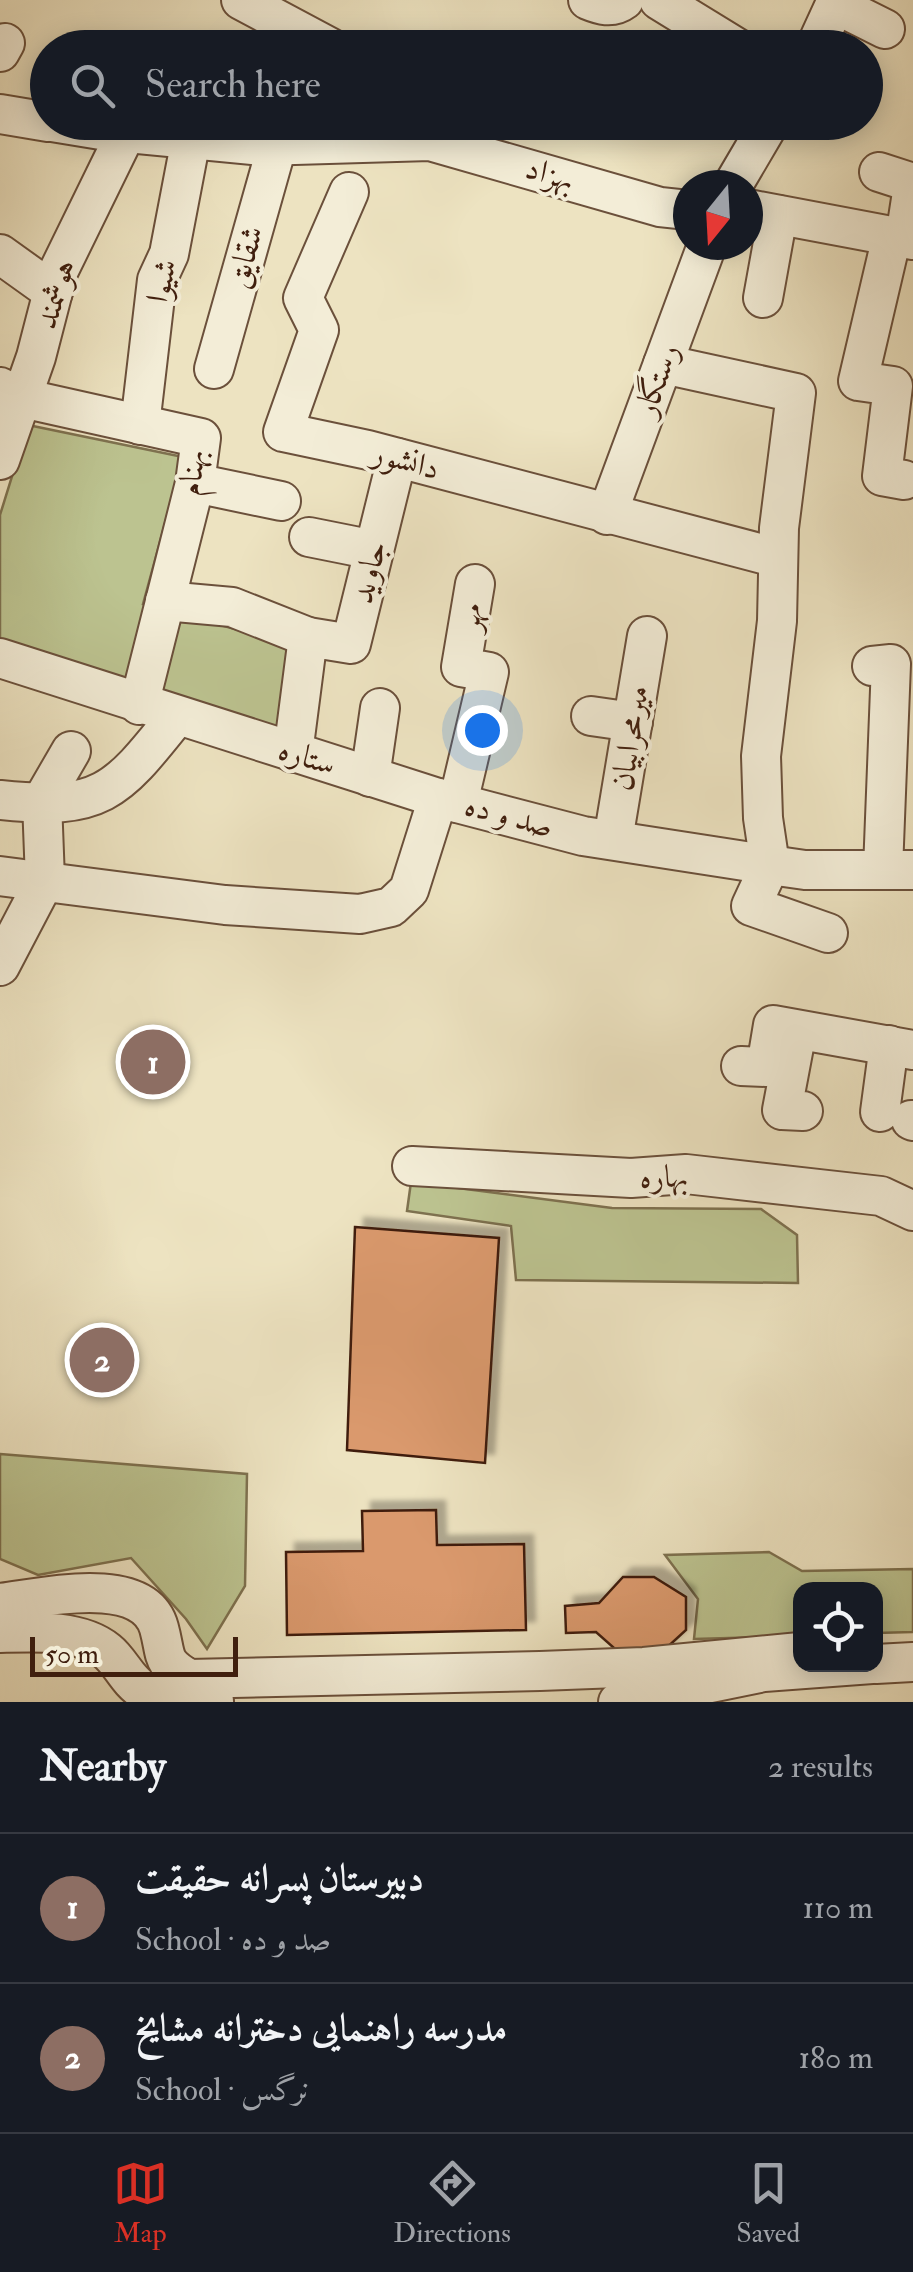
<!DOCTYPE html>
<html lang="en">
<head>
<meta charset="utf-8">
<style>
  :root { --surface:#171b24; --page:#20242c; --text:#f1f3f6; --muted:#9ea1a6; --line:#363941; --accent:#d93025 }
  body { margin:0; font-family:"IM FELL Double Pica",Amiri,serif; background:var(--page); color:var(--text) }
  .controls { position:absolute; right:30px; bottom:30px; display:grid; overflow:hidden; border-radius:20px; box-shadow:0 5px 25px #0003 }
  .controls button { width:90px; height:90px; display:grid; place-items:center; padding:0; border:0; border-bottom:2px solid var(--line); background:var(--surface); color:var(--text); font:50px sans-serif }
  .compass { position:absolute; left:673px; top:170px; width:90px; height:90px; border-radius:50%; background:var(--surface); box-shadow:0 5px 25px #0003; rotate:198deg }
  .scale { position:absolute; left:30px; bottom:25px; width:208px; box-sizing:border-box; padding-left:10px; border:5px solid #401f0e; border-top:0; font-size:28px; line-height:35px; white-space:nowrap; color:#401f0e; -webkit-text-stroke:8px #f3edd7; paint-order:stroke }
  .you { position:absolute; left:482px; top:730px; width:35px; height:35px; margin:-25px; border:8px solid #fff; border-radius:50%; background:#1a73e8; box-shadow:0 0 0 15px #1a73e833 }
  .badge { display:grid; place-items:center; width:65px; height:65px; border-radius:50%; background:var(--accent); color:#fff; font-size:32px; font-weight:700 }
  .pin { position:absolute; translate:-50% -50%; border:5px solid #fff; box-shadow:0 2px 10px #0006 }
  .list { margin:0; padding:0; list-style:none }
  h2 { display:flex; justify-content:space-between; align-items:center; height:130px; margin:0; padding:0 40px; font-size:42px }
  h2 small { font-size:32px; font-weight:400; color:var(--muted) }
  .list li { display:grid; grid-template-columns:65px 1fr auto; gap:30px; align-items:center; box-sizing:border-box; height:150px; padding:0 40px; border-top:2px solid var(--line) }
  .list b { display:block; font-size:38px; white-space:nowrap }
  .list p { margin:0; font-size:32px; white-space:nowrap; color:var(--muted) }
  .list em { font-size:32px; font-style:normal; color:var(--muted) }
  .icon { flex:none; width:55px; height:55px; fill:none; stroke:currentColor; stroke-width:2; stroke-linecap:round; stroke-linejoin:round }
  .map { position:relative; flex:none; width:913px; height:1702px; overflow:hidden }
  .search { position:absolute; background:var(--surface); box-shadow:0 5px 25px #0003; left:30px; right:30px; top:30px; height:110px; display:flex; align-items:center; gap:25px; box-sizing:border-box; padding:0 35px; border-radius:55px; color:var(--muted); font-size:38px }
  .sheet { height:430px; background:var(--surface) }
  nav { display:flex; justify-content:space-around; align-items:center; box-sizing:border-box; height:140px; border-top:2px solid var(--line); background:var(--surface); font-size:28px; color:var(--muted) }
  nav a { display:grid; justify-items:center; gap:5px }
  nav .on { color:var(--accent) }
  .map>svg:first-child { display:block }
  .green { fill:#bcc390; stroke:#7e714f; stroke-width:2.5 }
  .building { fill:#da996d; stroke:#401f0e; stroke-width:2.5; filter:url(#shadow) }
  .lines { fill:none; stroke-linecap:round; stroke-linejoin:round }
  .minor-casing { stroke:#6b503b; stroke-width:42 }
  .minor { stroke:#f3edd7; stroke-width:38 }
  .labels { text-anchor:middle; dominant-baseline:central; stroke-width:8; stroke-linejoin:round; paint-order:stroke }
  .street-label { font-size:32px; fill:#401f0e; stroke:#f3edd7 }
</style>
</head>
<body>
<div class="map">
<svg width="913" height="1702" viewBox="0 0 913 1702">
  <defs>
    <filter id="shadow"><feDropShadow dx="9" dy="-9" stdDeviation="2.5" flood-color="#0004"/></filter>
  </defs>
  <rect width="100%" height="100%" fill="#ede3c1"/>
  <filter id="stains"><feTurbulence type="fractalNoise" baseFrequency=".002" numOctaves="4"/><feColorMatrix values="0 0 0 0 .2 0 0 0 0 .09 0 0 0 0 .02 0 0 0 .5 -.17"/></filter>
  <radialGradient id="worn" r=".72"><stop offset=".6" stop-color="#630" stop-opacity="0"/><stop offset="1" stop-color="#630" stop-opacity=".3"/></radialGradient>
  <g class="green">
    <polygon points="28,425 183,457 143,604 298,646 276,734 0,648 0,515"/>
    <polygon points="411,1182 612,1208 761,1209 797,1235 798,1283 516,1280 511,1226 407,1211"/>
    <polygon points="0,1454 247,1474 245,1586 207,1649 186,1619 131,1558 38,1575 0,1559"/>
    <polygon points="769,1552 802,1571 913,1569 913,1632 876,1633 876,1590 800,1590 800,1636 694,1639 698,1599 665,1555"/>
  </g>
  <g class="building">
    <polygon points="355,1227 499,1238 485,1463 347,1450"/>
    <polygon points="436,1510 437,1545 524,1544 526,1630 287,1635 286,1552 363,1551 362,1511"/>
    <polygon points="623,1577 654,1577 686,1597 686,1630 662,1652 623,1656 596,1632 566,1633 565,1606 599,1603"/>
  </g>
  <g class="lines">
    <g class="minor-casing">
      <g id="minor">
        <polyline points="241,0 331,48"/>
        <path d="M588,0C600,5 612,9 624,0"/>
        <polyline points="659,0 737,48"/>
        <polyline points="835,4 885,29"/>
        <polyline points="815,48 837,0"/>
        <polyline points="0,52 5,43"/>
        <polyline points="0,114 48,122"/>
        <polyline points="52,122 107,131 261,146 430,141 660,207 688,210"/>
        <polyline points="879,172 913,183"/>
        <polyline points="733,185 770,122"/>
        <polyline points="349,192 303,298 319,330 283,432 368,450 778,558"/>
        <polyline points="748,209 913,240"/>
        <polyline points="892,236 858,381 893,386 882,476 904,480"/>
        <polyline points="905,238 913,186"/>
        <polyline points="0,254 53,292"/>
        <polyline points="763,298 778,215"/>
        <polyline points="663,364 796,393 779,528 777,621 761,756 763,818 770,865 751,906 828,933"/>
        <polyline points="214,369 277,146"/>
        <polyline points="0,387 22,398 201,438 195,483 139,705"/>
        <polyline points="140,425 157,280 169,254 191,139 205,123"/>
        <polyline points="0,460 36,357 58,272 126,133"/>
        <polyline points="195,483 281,501"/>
        <polyline points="607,515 707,245"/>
        <polyline points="309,537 374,550"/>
        <polyline points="165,601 232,607 308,637"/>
        <polyline points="0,658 438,798"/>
        <polyline points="872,666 891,664 883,870"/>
        <polyline points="591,716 633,722"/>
        <polyline points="293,753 308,637 351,644 397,458"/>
        <polyline points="370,777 380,708"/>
        <path d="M0,800C102,811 116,792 176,717"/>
        <polyline points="458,803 489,672 461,667 475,584"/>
        <polyline points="613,840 647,636"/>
        <polyline points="0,876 225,905 360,914 391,907 409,890 438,798 583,836 770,865 805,870 913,870"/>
        <polyline points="0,966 45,880 42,801 71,751"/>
        <polyline points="796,1036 782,1110 803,1111"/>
        <polyline points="741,1066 766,1067 773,1025 913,1050"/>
        <polyline points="880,1112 889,1045"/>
        <polyline points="911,1120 913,1121"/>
        <polyline points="412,1166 631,1178 686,1174 881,1196 913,1211"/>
        <path d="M0,1603C42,1598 144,1573 159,1628C167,1657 160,1662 189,1679L540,1671L644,1667L800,1652"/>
        <path d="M0,1633C33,1632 80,1629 107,1651C121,1662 127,1681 144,1691C160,1701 194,1699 214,1701"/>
        <polyline points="876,1664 913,1662"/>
        <polyline points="618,1702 764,1672 872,1664"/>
      </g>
    </g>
    <use href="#minor" class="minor"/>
  </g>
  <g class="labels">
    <g class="street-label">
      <text transform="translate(550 174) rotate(16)">بهزاد</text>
      <text transform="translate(245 257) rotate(-74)">شقایق</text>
      <text transform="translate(162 281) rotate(-76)">شیوا</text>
      <text transform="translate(55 294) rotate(-73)">هوشمند</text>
      <text transform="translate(657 380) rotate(-70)">رستگار</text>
      <text transform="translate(406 461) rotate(15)">دانشور</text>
      <text transform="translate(192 473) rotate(-85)">بهنام</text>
      <text transform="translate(369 572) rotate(-76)">جاوید</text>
      <text transform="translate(470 617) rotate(-81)">مهر</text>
      <text transform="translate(630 738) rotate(-81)">میرمحرابیان</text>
      <text transform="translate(307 757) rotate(17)">ستاره</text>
      <text transform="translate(509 816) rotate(15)">صد و ده</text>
      <text transform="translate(664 1177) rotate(-1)">بهاره</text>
    </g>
  </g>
  <rect width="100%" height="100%" filter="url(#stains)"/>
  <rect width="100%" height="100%" fill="url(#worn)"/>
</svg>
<div class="controls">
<button><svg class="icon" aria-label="locate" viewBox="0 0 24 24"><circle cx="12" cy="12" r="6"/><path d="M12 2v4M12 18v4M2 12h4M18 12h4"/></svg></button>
</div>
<svg class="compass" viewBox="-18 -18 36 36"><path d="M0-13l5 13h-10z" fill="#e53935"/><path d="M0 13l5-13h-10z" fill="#9ea1a6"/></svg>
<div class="scale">50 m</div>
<div class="you"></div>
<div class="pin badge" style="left:153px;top:1062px;background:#8d6e63">1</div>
<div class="pin badge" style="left:102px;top:1360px;background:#8d6e63">2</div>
<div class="search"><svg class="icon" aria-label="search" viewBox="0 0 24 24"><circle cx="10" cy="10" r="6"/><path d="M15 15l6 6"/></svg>Search here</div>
</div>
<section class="sheet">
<h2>Nearby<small>2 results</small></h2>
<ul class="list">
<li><span class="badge" style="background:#8d6e63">1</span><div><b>دبیرستان پسرانه حقیقت</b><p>School · صد و ده</p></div><em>110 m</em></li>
<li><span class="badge" style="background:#8d6e63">2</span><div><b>مدرسه راهنمایی دخترانه مشایخ</b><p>School · نرگس</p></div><em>180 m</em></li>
</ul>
</section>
<nav>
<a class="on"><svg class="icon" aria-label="map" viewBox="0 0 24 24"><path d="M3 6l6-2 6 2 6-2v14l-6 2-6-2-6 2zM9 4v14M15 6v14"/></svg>Map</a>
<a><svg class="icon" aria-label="directions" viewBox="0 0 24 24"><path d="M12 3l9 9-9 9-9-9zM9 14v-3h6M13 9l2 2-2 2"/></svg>Directions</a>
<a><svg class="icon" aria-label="saved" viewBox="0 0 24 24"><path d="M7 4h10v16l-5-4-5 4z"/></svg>Saved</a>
</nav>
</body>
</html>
